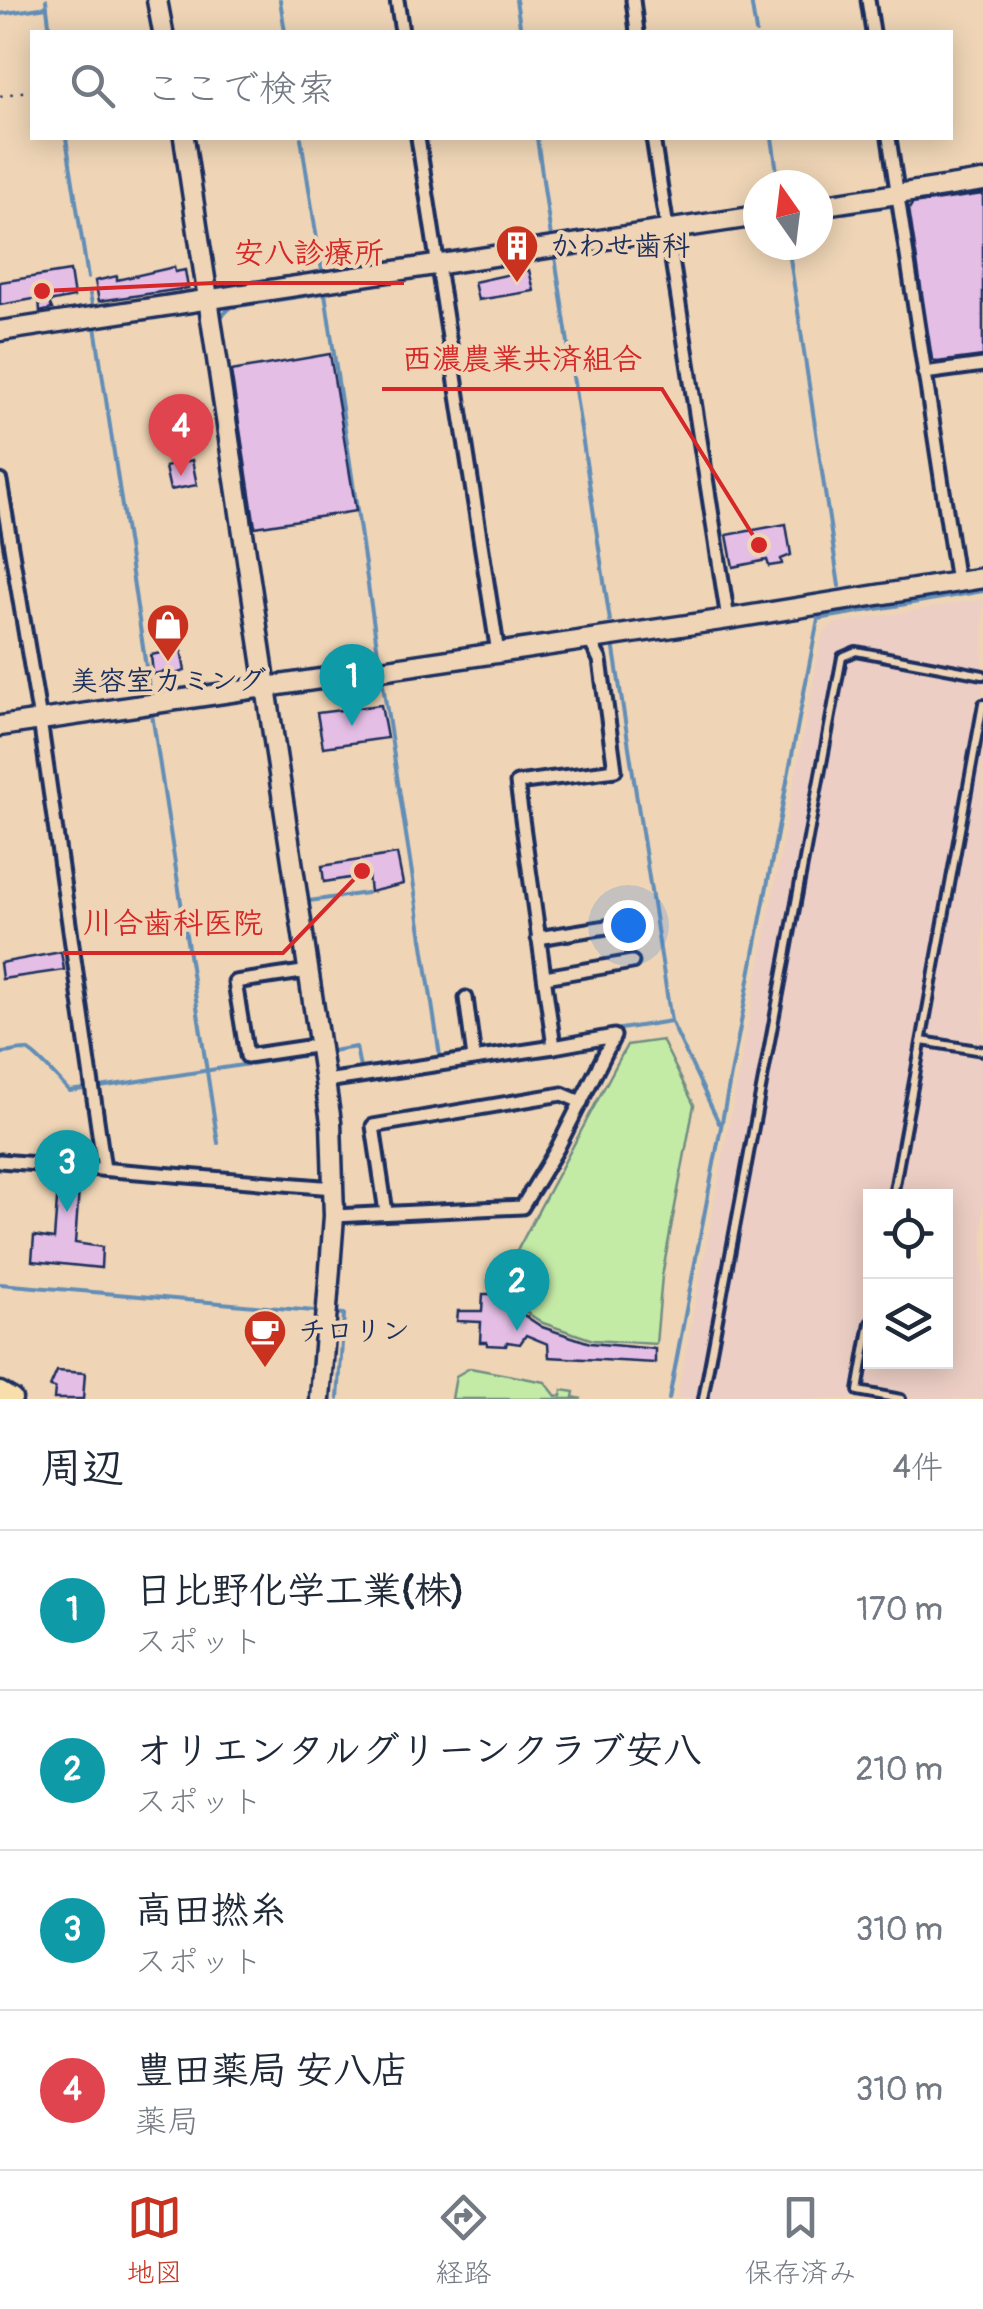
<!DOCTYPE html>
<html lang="ja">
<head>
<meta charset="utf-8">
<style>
  :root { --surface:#fff; --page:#f2f2f3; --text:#1f2937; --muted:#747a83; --line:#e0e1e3; --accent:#c8321e }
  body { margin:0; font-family:Pangolin,"Klee One",sans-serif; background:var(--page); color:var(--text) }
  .controls { position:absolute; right:30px; bottom:30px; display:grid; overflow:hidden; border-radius:0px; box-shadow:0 5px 25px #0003 }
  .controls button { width:90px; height:90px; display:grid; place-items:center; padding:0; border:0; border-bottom:2px solid var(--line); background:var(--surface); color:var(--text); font:50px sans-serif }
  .compass { position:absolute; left:743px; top:170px; width:90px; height:90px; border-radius:50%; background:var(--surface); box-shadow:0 5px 25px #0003; rotate:346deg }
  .you { position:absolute; left:628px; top:925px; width:35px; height:35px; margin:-25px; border:8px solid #fff; border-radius:50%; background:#1a73e8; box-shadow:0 0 0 15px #1a73e833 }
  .badge { display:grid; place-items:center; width:65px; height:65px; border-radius:50%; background:var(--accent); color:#fff; font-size:32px; font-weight:700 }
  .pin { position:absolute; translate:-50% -82px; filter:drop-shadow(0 2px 5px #0008) }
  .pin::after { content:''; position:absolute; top:52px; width:35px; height:30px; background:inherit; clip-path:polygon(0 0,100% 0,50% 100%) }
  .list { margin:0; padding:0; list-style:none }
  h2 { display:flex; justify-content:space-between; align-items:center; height:130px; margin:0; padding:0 40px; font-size:42px }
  h2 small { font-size:32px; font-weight:400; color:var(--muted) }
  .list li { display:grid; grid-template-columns:65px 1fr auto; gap:30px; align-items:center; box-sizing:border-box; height:160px; padding:0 40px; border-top:2px solid var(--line) }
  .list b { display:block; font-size:38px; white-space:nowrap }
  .list p { margin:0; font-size:32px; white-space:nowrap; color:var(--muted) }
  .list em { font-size:32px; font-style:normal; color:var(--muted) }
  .icon { flex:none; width:55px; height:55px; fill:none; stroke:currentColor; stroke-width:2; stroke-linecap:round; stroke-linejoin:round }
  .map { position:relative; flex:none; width:983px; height:1399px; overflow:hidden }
  .search { position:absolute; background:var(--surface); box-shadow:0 5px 25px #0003; left:30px; right:30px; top:30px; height:110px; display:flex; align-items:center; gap:25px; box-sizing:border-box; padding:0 35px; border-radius:0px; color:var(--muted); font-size:38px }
  .sheet { height:770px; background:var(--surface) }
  nav { display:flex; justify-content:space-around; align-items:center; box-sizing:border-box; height:140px; border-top:2px solid var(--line); background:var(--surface); font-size:28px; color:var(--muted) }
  nav a { display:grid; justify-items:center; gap:5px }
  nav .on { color:var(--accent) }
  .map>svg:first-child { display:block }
  .built { fill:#eccec4; fill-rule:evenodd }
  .green { fill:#c4eba6; stroke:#708d82; stroke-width:2.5 }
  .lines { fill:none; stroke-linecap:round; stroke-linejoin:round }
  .stream { stroke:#628db6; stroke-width:4 }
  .building { fill:#e5bee6; stroke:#1b2f5e; stroke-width:2.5 }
  .lane-casing { stroke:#1b2f5e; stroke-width:14 }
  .street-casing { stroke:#1b2f5e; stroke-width:19 }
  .secondary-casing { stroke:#1b2f5e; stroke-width:25 }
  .primary-casing { stroke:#1b2f5e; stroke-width:25 }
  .path { stroke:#1b2f5e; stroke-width:2.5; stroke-dasharray:2.5 8; stroke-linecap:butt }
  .lane { stroke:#efd5b6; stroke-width:6 }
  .street { stroke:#efd5b6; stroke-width:11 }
  .secondary { stroke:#efd5b6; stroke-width:18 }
  .primary { stroke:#f8deab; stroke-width:18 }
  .labels { text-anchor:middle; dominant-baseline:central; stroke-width:8; stroke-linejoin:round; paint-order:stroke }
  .poi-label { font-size:28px; font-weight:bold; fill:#1b2f5e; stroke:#efd5b6; text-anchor:start }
  .leader { fill:none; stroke:#d62828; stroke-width:4 }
  .callout-dot { fill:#d62828; stroke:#efd5b6; stroke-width:4 }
  .callout-label { font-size:30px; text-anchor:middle; font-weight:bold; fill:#d62828; stroke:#efd5b6; stroke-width:8; stroke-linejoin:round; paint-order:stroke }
</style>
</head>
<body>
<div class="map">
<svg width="983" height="1399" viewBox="0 0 983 1399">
  <rect width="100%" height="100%" fill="#efd5b6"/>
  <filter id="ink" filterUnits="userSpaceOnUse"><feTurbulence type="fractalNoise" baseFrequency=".01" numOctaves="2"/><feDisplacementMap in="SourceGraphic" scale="20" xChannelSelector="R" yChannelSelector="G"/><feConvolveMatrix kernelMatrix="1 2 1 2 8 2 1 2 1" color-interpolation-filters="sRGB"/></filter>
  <g filter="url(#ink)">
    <path class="built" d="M983,599V1399H677L822,635L833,624ZM870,1196H946V1362H870Z"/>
    <g class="green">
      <polygon points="662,1040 694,1105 662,1276 656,1344 593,1340 543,1323 495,1292 627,1045"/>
      <polygon points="470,1368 545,1382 556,1396 561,1396 562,1390 574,1392 573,1397 582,1399 452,1399 456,1376"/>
    </g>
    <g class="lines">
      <g class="stream">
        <polyline points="46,0 50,32"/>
        <polyline points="280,0 285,32"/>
        <polyline points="516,0 521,32"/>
        <polyline points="751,0 756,32"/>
        <polyline points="0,14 47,7"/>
        <polyline points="66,138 88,278"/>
        <polyline points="301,138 322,271"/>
        <polyline points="537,138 551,237"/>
        <polyline points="772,138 779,185"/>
        <polyline points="844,213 891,206"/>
        <polyline points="672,220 692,217"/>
        <polyline points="677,238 758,226"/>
        <polyline points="788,245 839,586"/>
        <polyline points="443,255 660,222"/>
        <polyline points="555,257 610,621"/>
        <polyline points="234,285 430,256"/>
        <polyline points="90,294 93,309"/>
        <polyline points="221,317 231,307 325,293 378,653"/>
        <polyline points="95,326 149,687"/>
        <polyline points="982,569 983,569"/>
        <polyline points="613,643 671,1021 719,1123"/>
        <polyline points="382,678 440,1056"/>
        <polyline points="152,714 218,1143"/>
        <polyline points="309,901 367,893"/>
        <polyline points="558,1039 671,1021"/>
        <polyline points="480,1050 547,1041"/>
        <polyline points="332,1051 356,1047 360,1068 462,1054"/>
        <path d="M0,1053C8,1053 18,1050 26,1050C33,1051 62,1083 69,1091L84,1089"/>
        <polyline points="100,1087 308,1055"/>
        <polyline points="0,1284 314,1311"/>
        <polyline points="332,1313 344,1314 338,1399"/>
        <polyline points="669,1399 818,619 983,591"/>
      </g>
    </g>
    <g class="building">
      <polygon points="983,194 983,356 937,362 932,359 909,209 912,204"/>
      <polygon points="174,267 175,272 185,270 188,288 99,301 95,281 117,276 117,280"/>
      <polygon points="529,270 534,291 478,300 474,282"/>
      <polygon points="70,271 74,297 49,302 52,309 40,312 39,298 0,305 0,282"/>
      <polygon points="330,354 356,511 255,527 231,371"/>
      <polygon points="192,460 197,485 170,490 165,467"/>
      <polygon points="786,524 791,555 781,559 782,564 769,566 767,560 733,567 727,535"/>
      <polygon points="181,649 185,671 172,675 170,671 153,674 151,655"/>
      <polygon points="381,705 387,738 323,747 317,713"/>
      <polygon points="397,854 403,884 370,892 368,875 324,882 322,866"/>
      <polygon points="61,952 64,970 2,979 0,963"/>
      <polygon points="58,1187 79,1189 75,1243 102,1247 101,1268 32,1261 34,1236 54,1239"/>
      <polygon points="483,1294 492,1294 542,1327 590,1343 655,1349 655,1363 549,1357 548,1344 526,1335 520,1344 507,1342 506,1346 487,1345 487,1342 480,1342 481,1322 457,1321 458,1311 482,1311"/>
      <polygon points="57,1371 85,1373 83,1399 54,1399 55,1388 50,1387"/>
    </g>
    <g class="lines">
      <g class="lane-casing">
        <g id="lane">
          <polyline points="922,1041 983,1051"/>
          <polyline points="893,1196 983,704"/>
          <polyline points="870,1323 858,1391 901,1399"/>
          <polyline points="703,1399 842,657 856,651 983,675"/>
        </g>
      </g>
      <g class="street-casing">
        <g id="street">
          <polyline points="397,0 402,32"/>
          <polyline points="633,0 637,32"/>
          <polyline points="868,0 873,32"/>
          <polyline points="418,138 498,653"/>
          <polyline points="653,138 728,619"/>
          <polyline points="889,138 957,582"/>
          <polyline points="924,373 983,365"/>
          <polyline points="0,481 40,720 104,1169"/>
          <polyline points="538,938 619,925"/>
          <polyline points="309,971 235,982 247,1056 321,1045"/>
          <polyline points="545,977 632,962"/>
          <polyline points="466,998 474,1058"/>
          <polyline points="326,1081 554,1047"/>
          <polyline points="0,1161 334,1188"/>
          <polyline points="386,1212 373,1126 562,1094 581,1102"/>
          <polyline points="334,1216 522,1207 557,1149 614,1036 554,1047 517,783 615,770 600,660 589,639"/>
        </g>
      </g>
      <g class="secondary-casing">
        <g id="secondary">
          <polyline points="157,0 163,32"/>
          <polyline points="184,138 331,1122 334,1216 320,1399"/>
          <polyline points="818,206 983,181"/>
          <polyline points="0,331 758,216"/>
          <polyline points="0,726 728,619 983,578"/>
        </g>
      </g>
      <g class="primary-casing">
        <polyline id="primary" points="0,1392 12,1399"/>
      </g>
      <polyline class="path" points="0,96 32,90"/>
      <use href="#lane" class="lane"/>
      <use href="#street" class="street"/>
      <use href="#secondary" class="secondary"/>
      <use href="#primary" class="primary"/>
    </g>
  </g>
  <defs>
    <g id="building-pin" transform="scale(2.25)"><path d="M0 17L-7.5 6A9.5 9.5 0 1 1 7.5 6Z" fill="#c8321e" stroke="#efd5b6"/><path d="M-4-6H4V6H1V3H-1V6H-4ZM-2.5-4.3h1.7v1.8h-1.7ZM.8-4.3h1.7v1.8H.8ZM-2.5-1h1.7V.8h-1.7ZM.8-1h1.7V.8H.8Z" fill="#fff"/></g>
    <g id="shop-pin" transform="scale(2.25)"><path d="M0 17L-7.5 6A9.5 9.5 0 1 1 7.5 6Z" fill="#c8321e" stroke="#efd5b6"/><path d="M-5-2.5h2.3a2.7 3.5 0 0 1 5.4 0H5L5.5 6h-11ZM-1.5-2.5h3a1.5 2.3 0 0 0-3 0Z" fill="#fff"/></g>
    <g id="cafe-pin" transform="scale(2.25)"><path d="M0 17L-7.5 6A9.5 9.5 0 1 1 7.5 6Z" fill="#c8321e" stroke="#efd5b6"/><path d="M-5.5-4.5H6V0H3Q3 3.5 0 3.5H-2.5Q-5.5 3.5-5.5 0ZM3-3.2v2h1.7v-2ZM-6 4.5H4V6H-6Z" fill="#fff"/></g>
  </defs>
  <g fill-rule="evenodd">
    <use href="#building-pin" x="517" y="246"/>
    <use href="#shop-pin" x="168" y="625"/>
    <use href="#cafe-pin" x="265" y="1331"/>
  </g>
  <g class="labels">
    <g class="poi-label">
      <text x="550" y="246">かわせ歯科</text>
      <text x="168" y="681" text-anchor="middle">美容室カミング</text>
      <text x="298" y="1331">チロリン</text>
    </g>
  </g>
  <path class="leader" d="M42 291L214 283H404M759 545L662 389H382M362 871L283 953H63"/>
  <g class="callout-dot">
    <circle cx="42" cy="291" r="10"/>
    <circle cx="759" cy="545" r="10"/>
    <circle cx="362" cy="871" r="10"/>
  </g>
  <g class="callout-label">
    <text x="309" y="263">安八診療所</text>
    <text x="522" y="369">西濃農業共済組合</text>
    <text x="173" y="933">川合歯科医院</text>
  </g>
</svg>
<div class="controls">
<button><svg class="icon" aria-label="locate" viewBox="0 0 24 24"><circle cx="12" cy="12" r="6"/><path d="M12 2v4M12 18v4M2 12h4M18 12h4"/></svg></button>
<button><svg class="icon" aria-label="layers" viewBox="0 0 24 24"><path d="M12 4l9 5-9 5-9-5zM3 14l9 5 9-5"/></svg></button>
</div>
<svg class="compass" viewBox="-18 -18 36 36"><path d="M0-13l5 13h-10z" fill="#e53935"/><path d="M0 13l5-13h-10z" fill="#747a83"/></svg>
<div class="you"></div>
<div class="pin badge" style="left:352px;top:726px;background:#0f9aa8">1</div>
<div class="pin badge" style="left:517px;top:1331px;background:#0f9aa8">2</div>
<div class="pin badge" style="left:67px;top:1212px;background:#0f9aa8">3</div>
<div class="pin badge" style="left:181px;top:476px;background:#e0444e">4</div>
<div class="search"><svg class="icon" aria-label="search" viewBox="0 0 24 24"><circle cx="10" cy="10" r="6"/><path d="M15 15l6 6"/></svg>ここで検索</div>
</div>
<section class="sheet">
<h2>周辺<small>4件</small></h2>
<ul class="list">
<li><span class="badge" style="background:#0f9aa8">1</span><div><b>日比野化学工業(株)</b><p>スポット</p></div><em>170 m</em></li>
<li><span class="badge" style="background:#0f9aa8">2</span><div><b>オリエンタルグリーンクラブ安八</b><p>スポット</p></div><em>210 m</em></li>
<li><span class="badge" style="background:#0f9aa8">3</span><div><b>高田撚糸</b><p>スポット</p></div><em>310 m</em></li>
<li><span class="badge" style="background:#e0444e">4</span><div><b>豊田薬局 安八店</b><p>薬局</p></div><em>310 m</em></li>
</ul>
</section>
<nav>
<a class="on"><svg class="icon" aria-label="map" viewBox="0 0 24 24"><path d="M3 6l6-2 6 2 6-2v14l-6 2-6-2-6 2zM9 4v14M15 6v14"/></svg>地図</a>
<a><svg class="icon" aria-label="directions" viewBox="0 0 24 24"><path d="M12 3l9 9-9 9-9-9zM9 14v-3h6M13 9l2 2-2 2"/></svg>経路</a>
<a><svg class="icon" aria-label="saved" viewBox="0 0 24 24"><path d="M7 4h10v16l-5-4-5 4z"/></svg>保存済み</a>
</nav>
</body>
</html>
